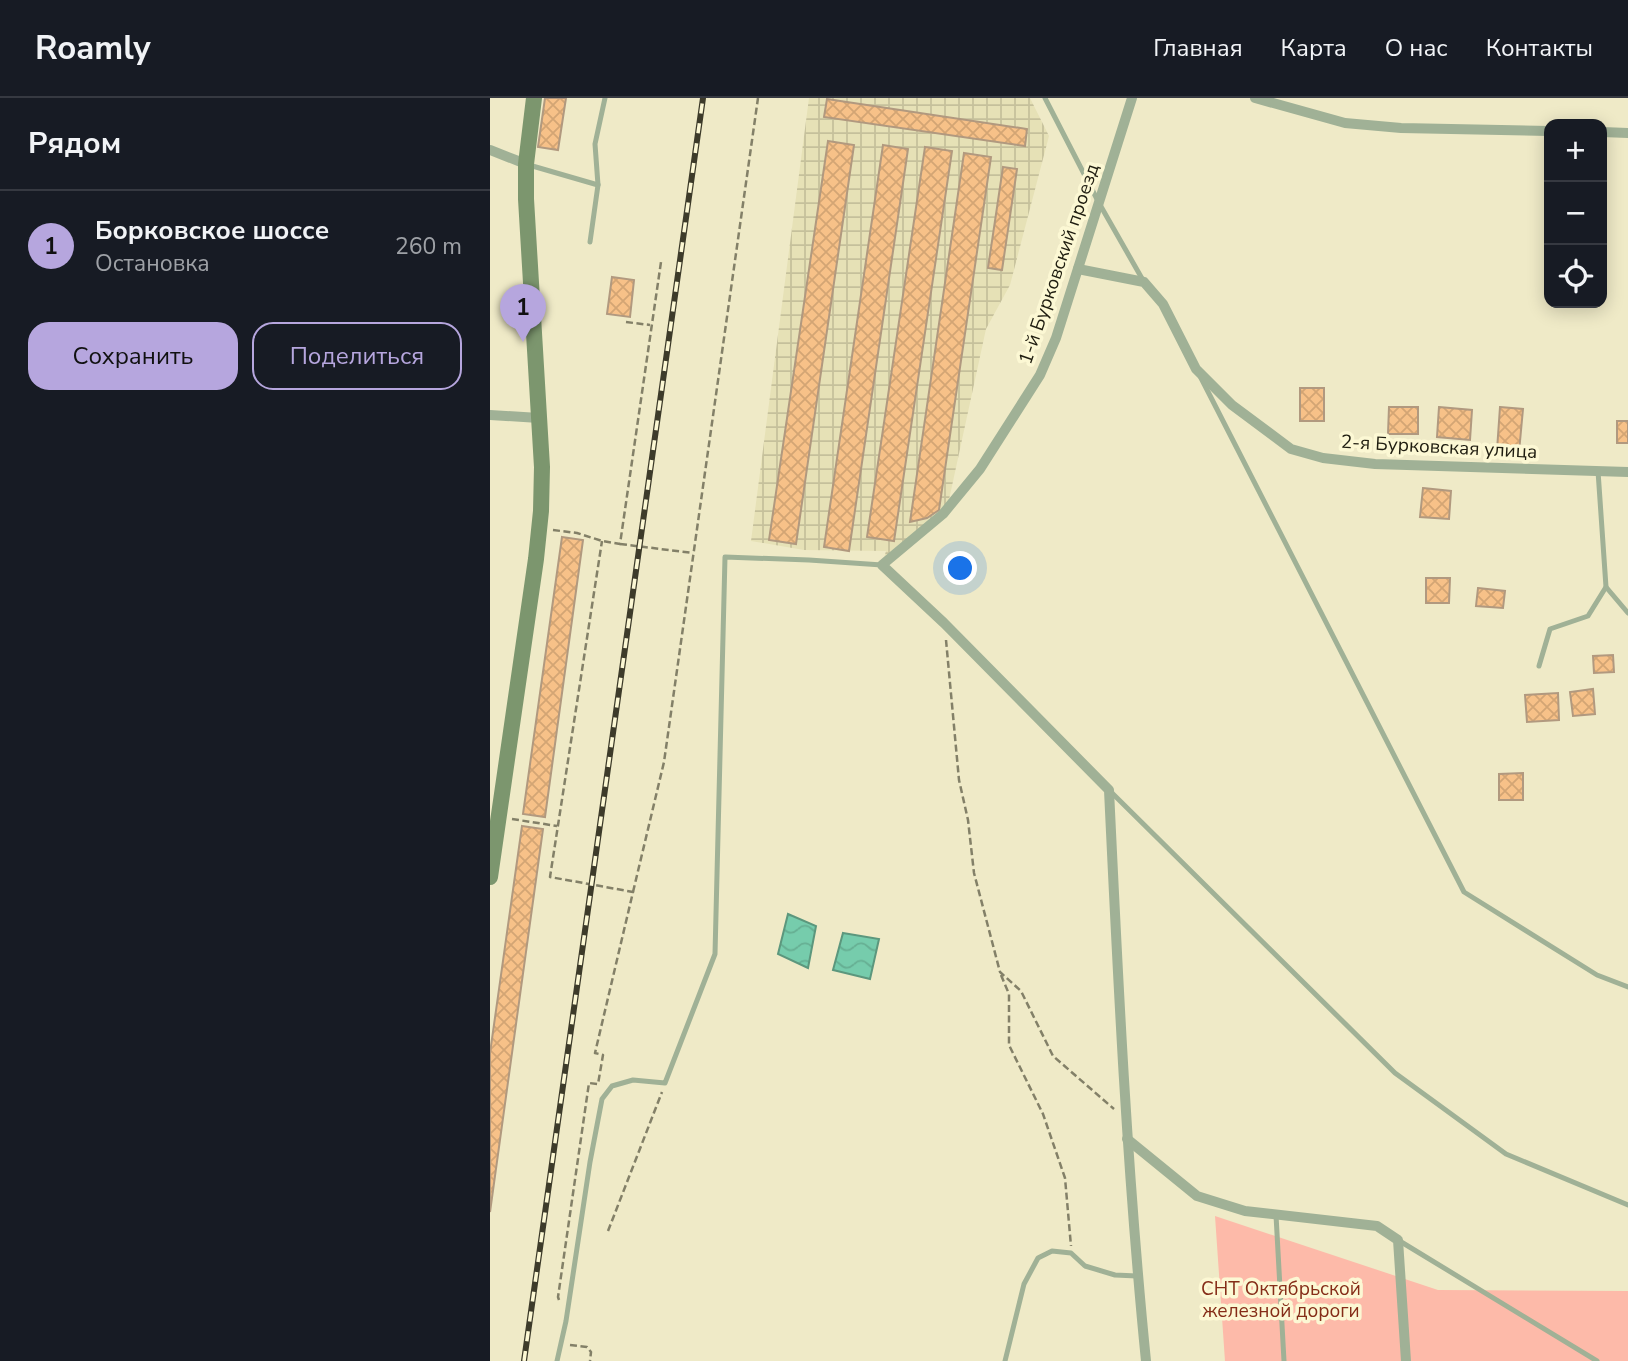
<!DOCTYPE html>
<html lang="ru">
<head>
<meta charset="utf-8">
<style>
  :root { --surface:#171b24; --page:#20242c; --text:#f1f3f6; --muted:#9ea1a6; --line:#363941; --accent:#b6a6de }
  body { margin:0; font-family:"Nunito Sans",sans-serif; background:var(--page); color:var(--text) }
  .controls { position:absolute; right:21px; top:21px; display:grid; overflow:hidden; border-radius:14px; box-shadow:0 4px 18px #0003 }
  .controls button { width:63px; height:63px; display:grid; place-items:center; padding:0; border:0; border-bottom:2px solid var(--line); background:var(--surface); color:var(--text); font:35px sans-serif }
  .you { position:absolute; left:471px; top:471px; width:24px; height:24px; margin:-18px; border:5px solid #fff; border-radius:50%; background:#1a73e8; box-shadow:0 0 0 10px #1a73e833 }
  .badge { display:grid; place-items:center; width:46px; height:46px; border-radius:50%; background:var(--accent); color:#111; font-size:23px; font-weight:700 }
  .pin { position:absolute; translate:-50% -58px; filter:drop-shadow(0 2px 4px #0008) }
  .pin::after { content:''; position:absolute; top:37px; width:24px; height:21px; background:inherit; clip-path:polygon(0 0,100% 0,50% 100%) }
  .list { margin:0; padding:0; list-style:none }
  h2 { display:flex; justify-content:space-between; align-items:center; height:91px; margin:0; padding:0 28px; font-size:30px }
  h2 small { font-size:23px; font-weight:400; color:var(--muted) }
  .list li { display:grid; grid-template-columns:46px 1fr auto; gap:21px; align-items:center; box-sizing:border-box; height:112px; padding:0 28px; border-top:2px solid var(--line) }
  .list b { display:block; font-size:26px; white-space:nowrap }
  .list p { margin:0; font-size:23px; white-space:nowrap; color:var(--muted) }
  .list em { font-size:23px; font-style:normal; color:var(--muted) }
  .actions { display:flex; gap:14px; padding:21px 28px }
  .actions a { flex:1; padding:16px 0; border:2px solid var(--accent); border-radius:21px; text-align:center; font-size:24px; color:var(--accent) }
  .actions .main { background:var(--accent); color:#111 }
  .icon { flex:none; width:38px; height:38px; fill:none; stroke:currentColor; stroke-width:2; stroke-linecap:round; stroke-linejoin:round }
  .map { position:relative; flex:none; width:1138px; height:1263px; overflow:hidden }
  header { display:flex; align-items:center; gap:42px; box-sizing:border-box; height:98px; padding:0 35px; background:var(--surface); border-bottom:2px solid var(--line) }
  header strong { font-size:33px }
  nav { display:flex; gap:38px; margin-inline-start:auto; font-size:24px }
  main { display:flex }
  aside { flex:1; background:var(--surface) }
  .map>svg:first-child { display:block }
  .industrial { fill:url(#industrial-grid) }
  .green { fill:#fdbaa9 }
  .water { fill:url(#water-waves); stroke:#5c977d; stroke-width:2 }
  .building { fill:url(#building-cross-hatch); stroke:#b1997f; stroke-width:2 }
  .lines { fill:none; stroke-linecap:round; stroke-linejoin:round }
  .path { stroke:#838068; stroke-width:2.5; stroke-dasharray:7 3.5; stroke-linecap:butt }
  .lane { stroke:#a0b196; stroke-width:5 }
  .street { stroke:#a0b196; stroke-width:10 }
  .secondary { stroke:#7c966e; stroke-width:16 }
  .rail-casing { stroke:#3d3b2a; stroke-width:6 }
  .rail { stroke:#fcf8d4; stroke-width:3.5; stroke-dasharray:10; stroke-linecap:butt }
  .labels { text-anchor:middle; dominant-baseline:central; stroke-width:7; stroke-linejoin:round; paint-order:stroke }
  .street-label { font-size:19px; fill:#1e1c0f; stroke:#fcf8d4 }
  .park-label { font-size:19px; fill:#852d18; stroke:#fcf8d4 }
</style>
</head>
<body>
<header>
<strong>Roamly</strong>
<nav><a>Главная</a><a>Карта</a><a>О нас</a><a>Контакты</a></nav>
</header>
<main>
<aside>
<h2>Рядом<small></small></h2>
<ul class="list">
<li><span class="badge">1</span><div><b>Борковское шоссе</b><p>Остановка</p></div><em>260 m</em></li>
</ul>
<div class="actions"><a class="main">Сохранить</a><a>Поделиться</a></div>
</aside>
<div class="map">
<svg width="1138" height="1263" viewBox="0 0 1138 1263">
  <defs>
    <pattern id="industrial-grid" width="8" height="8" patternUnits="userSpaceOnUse" patternTransform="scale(1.75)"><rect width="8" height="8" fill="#e6e1b6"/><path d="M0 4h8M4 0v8" fill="none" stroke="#c5c09b"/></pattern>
    <pattern id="water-waves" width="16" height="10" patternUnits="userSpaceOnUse" patternTransform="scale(1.75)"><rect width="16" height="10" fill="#76ccac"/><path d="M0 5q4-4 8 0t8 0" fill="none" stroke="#66af93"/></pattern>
    <pattern id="building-cross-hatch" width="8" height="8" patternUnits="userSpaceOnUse" patternTransform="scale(1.75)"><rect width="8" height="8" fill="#f7c188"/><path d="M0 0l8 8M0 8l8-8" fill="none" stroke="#d3a574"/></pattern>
  </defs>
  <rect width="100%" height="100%" fill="#efeac7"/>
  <polygon class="industrial" points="319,0 540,0 559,38 520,187 496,231 457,411 392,467 396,453 314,452 261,443"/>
  <polygon class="green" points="725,1118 948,1192 1138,1193 1138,1263 735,1263"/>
  <g class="water">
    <polygon points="298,816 326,828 318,870 288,856"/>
    <polygon points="353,835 389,841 380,881 343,872"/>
  </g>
  <g class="building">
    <polygon points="55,0 76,0 68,52 48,49"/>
    <polygon points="337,1 537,31 535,48 334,19"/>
    <polygon points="338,43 364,47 306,446 279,442"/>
    <polygon points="393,47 418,51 359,453 334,449"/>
    <polygon points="435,49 462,53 404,443 377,439"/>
    <polygon points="474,55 501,59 449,412 437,420 420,424"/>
    <polygon points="513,69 527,71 512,172 498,170"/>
    <polygon points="122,179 144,182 140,219 117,216"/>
    <rect x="810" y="290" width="24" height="33"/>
    <polygon points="899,309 928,309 928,336 898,336"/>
    <polygon points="949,309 982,312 980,342 947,339"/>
    <polygon points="1010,309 1033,311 1029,354 1007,352"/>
    <rect x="1127" y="323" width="11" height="22"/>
    <polygon points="933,390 961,393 959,421 930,419"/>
    <polygon points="72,439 93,442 55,719 33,716"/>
    <polygon points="936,480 960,480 959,505 936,505"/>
    <polygon points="988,490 1015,493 1013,510 986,508"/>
    <polygon points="1123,557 1124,574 1104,575 1103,558"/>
    <polygon points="1103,591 1105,616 1083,618 1080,594"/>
    <polygon points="1068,595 1069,622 1037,624 1035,597"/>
    <polygon points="1033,675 1033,702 1009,702 1009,676"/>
    <polygon points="32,728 53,731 0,1114 0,955"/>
  </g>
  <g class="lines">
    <g class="path">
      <polyline points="136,224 160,227"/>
      <polyline points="63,432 87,435 112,443 130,446 171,164"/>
      <polyline points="130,446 203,455"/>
      <polyline points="456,542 469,682 478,722 484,775 510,874 531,893 563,958 624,1011"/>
      <polyline points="22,721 67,728"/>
      <polyline points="143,794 174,664 268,0"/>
      <polyline points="511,877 519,896 519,947 553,1016 575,1080 581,1148"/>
      <polyline points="118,1133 172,994"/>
      <polyline points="69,1202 68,1199 99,985 108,986 113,957 105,955 143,794 60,779 112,443"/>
      <polyline points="80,1247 97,1249 101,1254 100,1263"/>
    </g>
    <g class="lane">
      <polyline points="555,0 609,105 654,184"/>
      <polyline points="39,67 108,87"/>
      <polyline points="100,144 108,87 105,46 115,0"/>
      <polyline points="711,280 974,794 1107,877 1138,889"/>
      <polyline points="1108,373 1116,489 1138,515"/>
      <polyline points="1049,568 1060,531 1098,518 1116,489"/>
      <polyline points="621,694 905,975 1016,1056 1138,1107"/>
      <polyline points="786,1117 794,1263"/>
      <polyline points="908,1142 1107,1263"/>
      <polyline points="67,1263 76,1223 100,1064 112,1001 122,988 143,982 175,985 225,856 235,459 319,462 392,467"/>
      <polyline points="515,1263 534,1186 548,1160 562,1153 581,1155 595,1168 625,1177 647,1178"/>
    </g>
    <g class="street">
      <path d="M642,0L566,240L550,277L490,371L453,416L392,467L454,525L619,692C628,882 637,1073 656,1263"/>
      <polyline points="765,0 855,25 911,30 1059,33"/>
      <polyline points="1112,34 1138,35"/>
      <polyline points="0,52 36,66"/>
      <polyline points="588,171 654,184 673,206 706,271 742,307 801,351 833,360 885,366 1138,374"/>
      <polyline points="0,317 49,320"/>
      <polyline points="637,1041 707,1098 755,1113 887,1128 908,1142 916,1263"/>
    </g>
    <polyline class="secondary" points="0,779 46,461 51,413 52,369 36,101 36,66 44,0"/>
    <g class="rail-casing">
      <polyline id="rail" points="34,1263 213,0"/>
    </g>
    <use href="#rail" class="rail"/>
  </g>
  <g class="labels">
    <g class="street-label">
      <text transform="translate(569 166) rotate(-71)">1-й Бурковский проезд</text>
      <text transform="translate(949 349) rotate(3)">2-я Бурковская улица</text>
    </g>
    <g class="park-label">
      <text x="791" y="1191">СНТ Октябрьской<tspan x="791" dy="22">железной дороги</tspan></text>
    </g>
  </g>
</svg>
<div class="controls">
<button>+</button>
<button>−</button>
<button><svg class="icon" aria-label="locate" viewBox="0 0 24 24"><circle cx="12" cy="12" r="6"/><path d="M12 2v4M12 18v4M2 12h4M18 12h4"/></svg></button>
</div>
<div class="you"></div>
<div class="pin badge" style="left:33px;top:244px">1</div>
</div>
</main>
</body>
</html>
